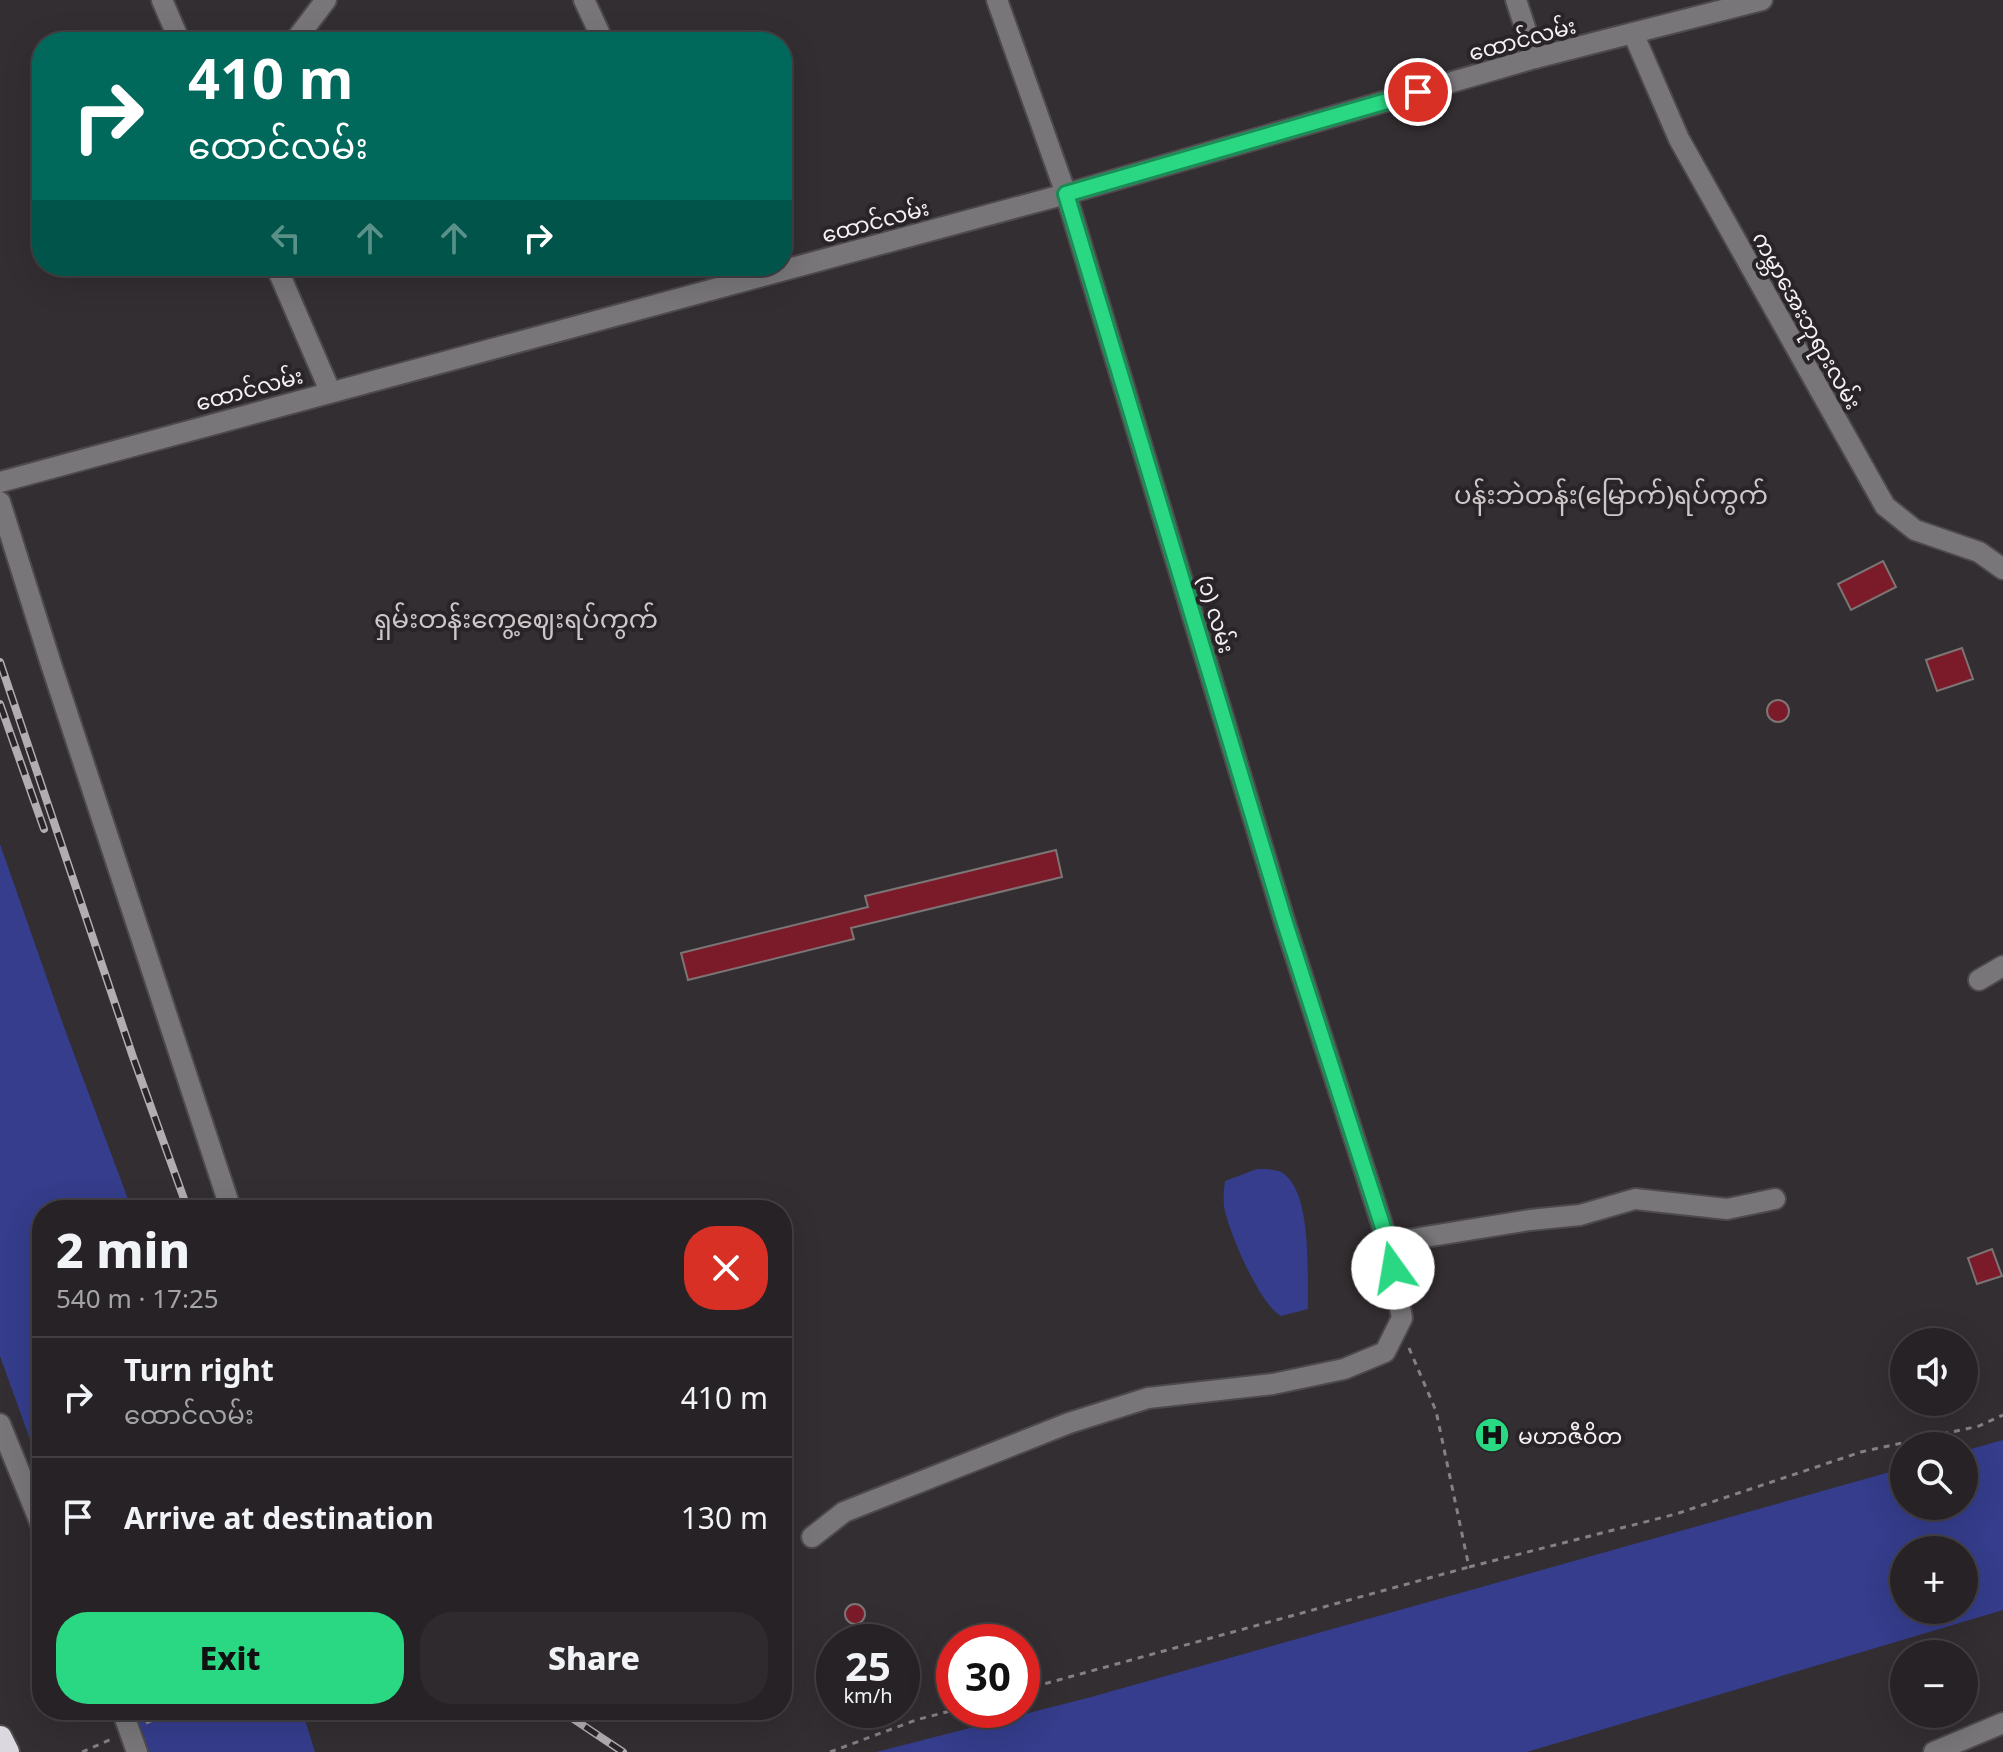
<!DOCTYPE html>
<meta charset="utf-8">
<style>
:root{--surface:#262225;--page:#2e2a2d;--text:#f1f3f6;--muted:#a4a4a7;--line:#423f42;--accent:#2ad884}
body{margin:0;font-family:"Noto Sans","Noto Sans Myanmar",sans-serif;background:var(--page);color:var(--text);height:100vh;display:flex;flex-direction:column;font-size:30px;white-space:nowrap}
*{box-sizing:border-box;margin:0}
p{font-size:26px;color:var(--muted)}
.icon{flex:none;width:44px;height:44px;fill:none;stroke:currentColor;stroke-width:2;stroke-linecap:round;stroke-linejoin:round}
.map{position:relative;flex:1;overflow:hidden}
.details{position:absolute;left:32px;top:1200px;width:760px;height:520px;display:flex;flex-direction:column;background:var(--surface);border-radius:32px;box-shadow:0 8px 32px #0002,0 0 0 2px var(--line)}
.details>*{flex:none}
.hud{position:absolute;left:32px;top:32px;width:760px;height:244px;border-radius:32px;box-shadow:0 8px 32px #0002,0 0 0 2px var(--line);background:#00695c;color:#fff;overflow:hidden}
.controls{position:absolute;left:1890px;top:1328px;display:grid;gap:16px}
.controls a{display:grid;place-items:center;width:88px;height:88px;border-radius:50%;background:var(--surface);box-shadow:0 8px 32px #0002,0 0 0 2px var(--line);font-size:40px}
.speed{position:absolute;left:816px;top:1624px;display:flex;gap:16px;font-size:40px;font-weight:700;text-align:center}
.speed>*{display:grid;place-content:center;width:104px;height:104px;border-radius:50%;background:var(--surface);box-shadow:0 8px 32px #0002,0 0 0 2px var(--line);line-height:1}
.speed small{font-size:20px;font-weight:400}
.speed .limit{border:12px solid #d22;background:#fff;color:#111}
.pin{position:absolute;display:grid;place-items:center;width:68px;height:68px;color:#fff;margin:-34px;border:4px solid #fff;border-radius:50%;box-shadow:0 2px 8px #0007}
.me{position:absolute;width:88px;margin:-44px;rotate:347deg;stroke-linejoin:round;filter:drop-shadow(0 0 6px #0008)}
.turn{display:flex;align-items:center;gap:28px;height:168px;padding:0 24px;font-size:36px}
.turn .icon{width:104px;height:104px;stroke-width:2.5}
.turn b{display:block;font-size:56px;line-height:68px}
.lanes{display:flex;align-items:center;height:76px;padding:0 24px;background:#0003;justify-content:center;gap:40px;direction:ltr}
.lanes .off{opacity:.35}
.round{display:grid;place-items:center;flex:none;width:84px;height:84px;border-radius:32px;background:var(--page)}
.headline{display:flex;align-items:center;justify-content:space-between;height:136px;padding:0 24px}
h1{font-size:48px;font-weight:800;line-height:60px}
.button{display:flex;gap:16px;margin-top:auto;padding:16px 24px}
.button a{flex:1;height:92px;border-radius:32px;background:var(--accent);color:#111;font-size:32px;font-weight:800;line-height:92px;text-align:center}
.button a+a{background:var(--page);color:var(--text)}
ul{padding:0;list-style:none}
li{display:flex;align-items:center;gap:24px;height:120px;padding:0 24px;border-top:2px solid var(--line)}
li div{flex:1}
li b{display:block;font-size:30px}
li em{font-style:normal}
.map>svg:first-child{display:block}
</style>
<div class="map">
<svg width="2003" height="1752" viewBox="0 0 2003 1752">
<rect width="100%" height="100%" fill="#332e31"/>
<!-- water -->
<g fill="#353d8c" fill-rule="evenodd">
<polygon points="0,844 64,1027 132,1210 42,1210 42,1473 0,1356"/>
<path d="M1257 1169C1264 1169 1275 1169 1281 1172 1313 1189 1307 1277 1308 1309L1281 1316C1260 1305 1228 1231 1224 1206 1223 1198 1224 1189 1225 1181Z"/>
<path d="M2003 1440V1610L1527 1752H876L1091 1697 1904 1468V1506H1964V1451ZM1904 1550H1964V1610H1904Z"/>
<polygon points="130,1710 302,1710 315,1752 146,1752"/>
</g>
<!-- building -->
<g fill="#7b1b29" stroke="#7c7575" stroke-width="2">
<polygon points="1883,561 1896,587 1851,610 1838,584"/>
<polygon points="1962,648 1973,679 1937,691 1926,660"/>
<circle cx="1778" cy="711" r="11"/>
<polygon points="1056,850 1062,877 851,928 854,939 688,980 681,953 868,907 865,896"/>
<polygon points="1992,1249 2002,1276 1977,1284 1968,1258"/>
<circle cx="855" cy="1614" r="10"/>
</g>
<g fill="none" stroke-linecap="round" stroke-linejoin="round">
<!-- minor casing -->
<g stroke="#4e494c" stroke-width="24">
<g id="minor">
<polyline points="162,0 180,42"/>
<polyline points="584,0 599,32"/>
<polyline points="1516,0 1535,58"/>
<polyline points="1633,33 1679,139 1885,506 1915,530 1979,552 2003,569"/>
<polyline points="294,42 326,0"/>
<polyline points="276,266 330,391"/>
<polyline points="0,482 1066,194 1535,58 1762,0"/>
<polyline points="0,502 51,664 231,1210"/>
<polyline points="1979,980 2003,966"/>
<polyline points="1388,1243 1530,1220 1580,1215 1635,1199 1727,1209 1775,1199"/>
<polyline points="0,1424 42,1527"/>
<polyline points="812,1537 844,1512 1069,1423 1148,1398 1273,1384 1344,1369 1385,1352 1402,1318 1388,1243 1285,923 1066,194 997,0"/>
<polyline points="122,1710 137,1752"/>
<polyline points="1934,1752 2003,1723"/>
</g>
</g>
<!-- highway casing -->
<g stroke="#4e494c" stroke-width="28">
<polyline id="highway" points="0,1738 7,1752"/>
</g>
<!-- path -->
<g stroke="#858183" stroke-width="3" stroke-dasharray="6 6" stroke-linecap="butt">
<polyline points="1409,1348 1436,1411 1469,1567 1676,1514 1861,1452 1979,1426 2003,1415"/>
<polyline points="1022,1690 1469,1567"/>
<polyline points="146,1723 176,1710"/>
<polyline points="82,1752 114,1738"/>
<polyline points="830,1752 916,1720 954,1710"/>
</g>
<!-- minor -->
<use href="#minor" stroke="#787679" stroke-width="20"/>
<!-- highway -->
<use href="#highway" stroke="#dcd8df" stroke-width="24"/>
<!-- rail casing -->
<g stroke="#b2adb0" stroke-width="8">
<g id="rail">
<polyline points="0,662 133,1057 188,1210"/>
<polyline points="0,704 44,829"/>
<polyline points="560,1710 623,1752"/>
</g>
</g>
<!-- rail -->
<use href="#rail" stroke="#292427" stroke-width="5" stroke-dasharray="15" stroke-linecap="butt"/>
</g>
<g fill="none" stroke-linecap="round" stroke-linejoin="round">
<!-- route casing -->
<g stroke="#1b8c56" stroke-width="20">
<polyline id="route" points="1393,1268 1388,1243 1285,923 1066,194 1418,92"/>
</g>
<!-- route -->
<use href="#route" stroke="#2ad884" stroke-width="14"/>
</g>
<!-- icons -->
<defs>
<g id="hospital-disc" transform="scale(1.8)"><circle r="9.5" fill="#2ad884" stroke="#292427"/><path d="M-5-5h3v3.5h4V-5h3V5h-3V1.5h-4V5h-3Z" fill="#111"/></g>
</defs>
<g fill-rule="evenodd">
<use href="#hospital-disc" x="1492" y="1435"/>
</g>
<g text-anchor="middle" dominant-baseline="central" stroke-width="8" stroke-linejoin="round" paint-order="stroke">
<!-- street labels -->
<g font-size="22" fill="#f6f2f4" stroke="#292427">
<text transform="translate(1522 38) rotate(-15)">ထောင်လမ်း</text>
<text transform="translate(875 220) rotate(-15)">ထောင်လမ်း</text>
<text transform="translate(1808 320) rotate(61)">ကမ္ဘာအေးဘုရားလမ်း</text>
<text transform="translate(249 388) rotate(-15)">ထောင်လမ်း</text>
<text transform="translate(1217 614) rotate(73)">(၁) လမ်း</text>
</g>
<!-- poi labels -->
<g font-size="22" fill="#f6f2f4" stroke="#292427" text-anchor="start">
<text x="1518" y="1435">မဟာဇီဝိတ</text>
</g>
<!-- quarter labels -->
<g font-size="26" fill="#cec7ca" stroke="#292427">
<text x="1611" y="494">ပန်းဘဲတန်း(မြောက်)ရပ်ကွက်</text>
<text x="516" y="618">ရှမ်းတန်းကွေ့ဈေးရပ်ကွက်</text>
</g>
</g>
</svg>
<div class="controls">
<a><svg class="icon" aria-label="sound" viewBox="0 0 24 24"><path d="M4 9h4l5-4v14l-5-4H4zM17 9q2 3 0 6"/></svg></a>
<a><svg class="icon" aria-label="search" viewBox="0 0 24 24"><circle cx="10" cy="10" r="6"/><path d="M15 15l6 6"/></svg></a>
<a>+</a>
<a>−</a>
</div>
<div class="speed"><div>25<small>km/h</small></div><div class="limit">30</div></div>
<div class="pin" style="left:1418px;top:92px;background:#d93025"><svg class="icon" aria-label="arrive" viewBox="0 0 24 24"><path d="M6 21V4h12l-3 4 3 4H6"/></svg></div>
<svg class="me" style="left:1393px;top:1268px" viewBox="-20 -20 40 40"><circle r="19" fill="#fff"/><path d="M0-13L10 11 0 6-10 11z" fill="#2ad884"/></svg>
<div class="hud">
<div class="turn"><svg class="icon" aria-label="right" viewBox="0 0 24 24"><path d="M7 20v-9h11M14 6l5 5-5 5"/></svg><div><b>410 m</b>ထောင်လမ်း</div></div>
<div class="lanes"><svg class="icon off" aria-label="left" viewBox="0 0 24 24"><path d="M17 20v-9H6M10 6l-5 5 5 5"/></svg><svg class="icon off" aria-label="ahead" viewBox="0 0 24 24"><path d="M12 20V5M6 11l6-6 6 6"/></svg><svg class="icon off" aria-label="ahead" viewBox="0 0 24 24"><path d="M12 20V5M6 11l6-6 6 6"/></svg><svg class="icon" aria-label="right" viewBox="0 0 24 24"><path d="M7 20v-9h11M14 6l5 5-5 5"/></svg></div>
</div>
<section class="details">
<div class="headline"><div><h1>2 min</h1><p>540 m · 17:25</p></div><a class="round" style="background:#d93025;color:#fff"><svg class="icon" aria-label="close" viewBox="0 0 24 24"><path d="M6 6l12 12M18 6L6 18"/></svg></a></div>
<ul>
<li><svg class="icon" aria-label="right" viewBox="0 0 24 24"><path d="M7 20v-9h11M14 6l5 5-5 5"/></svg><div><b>Turn right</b><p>ထောင်လမ်း</p></div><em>410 m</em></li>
<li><svg class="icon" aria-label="arrive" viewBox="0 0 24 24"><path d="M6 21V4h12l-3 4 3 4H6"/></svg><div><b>Arrive at destination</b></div><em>130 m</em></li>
</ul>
<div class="button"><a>Exit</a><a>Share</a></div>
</section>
</div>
